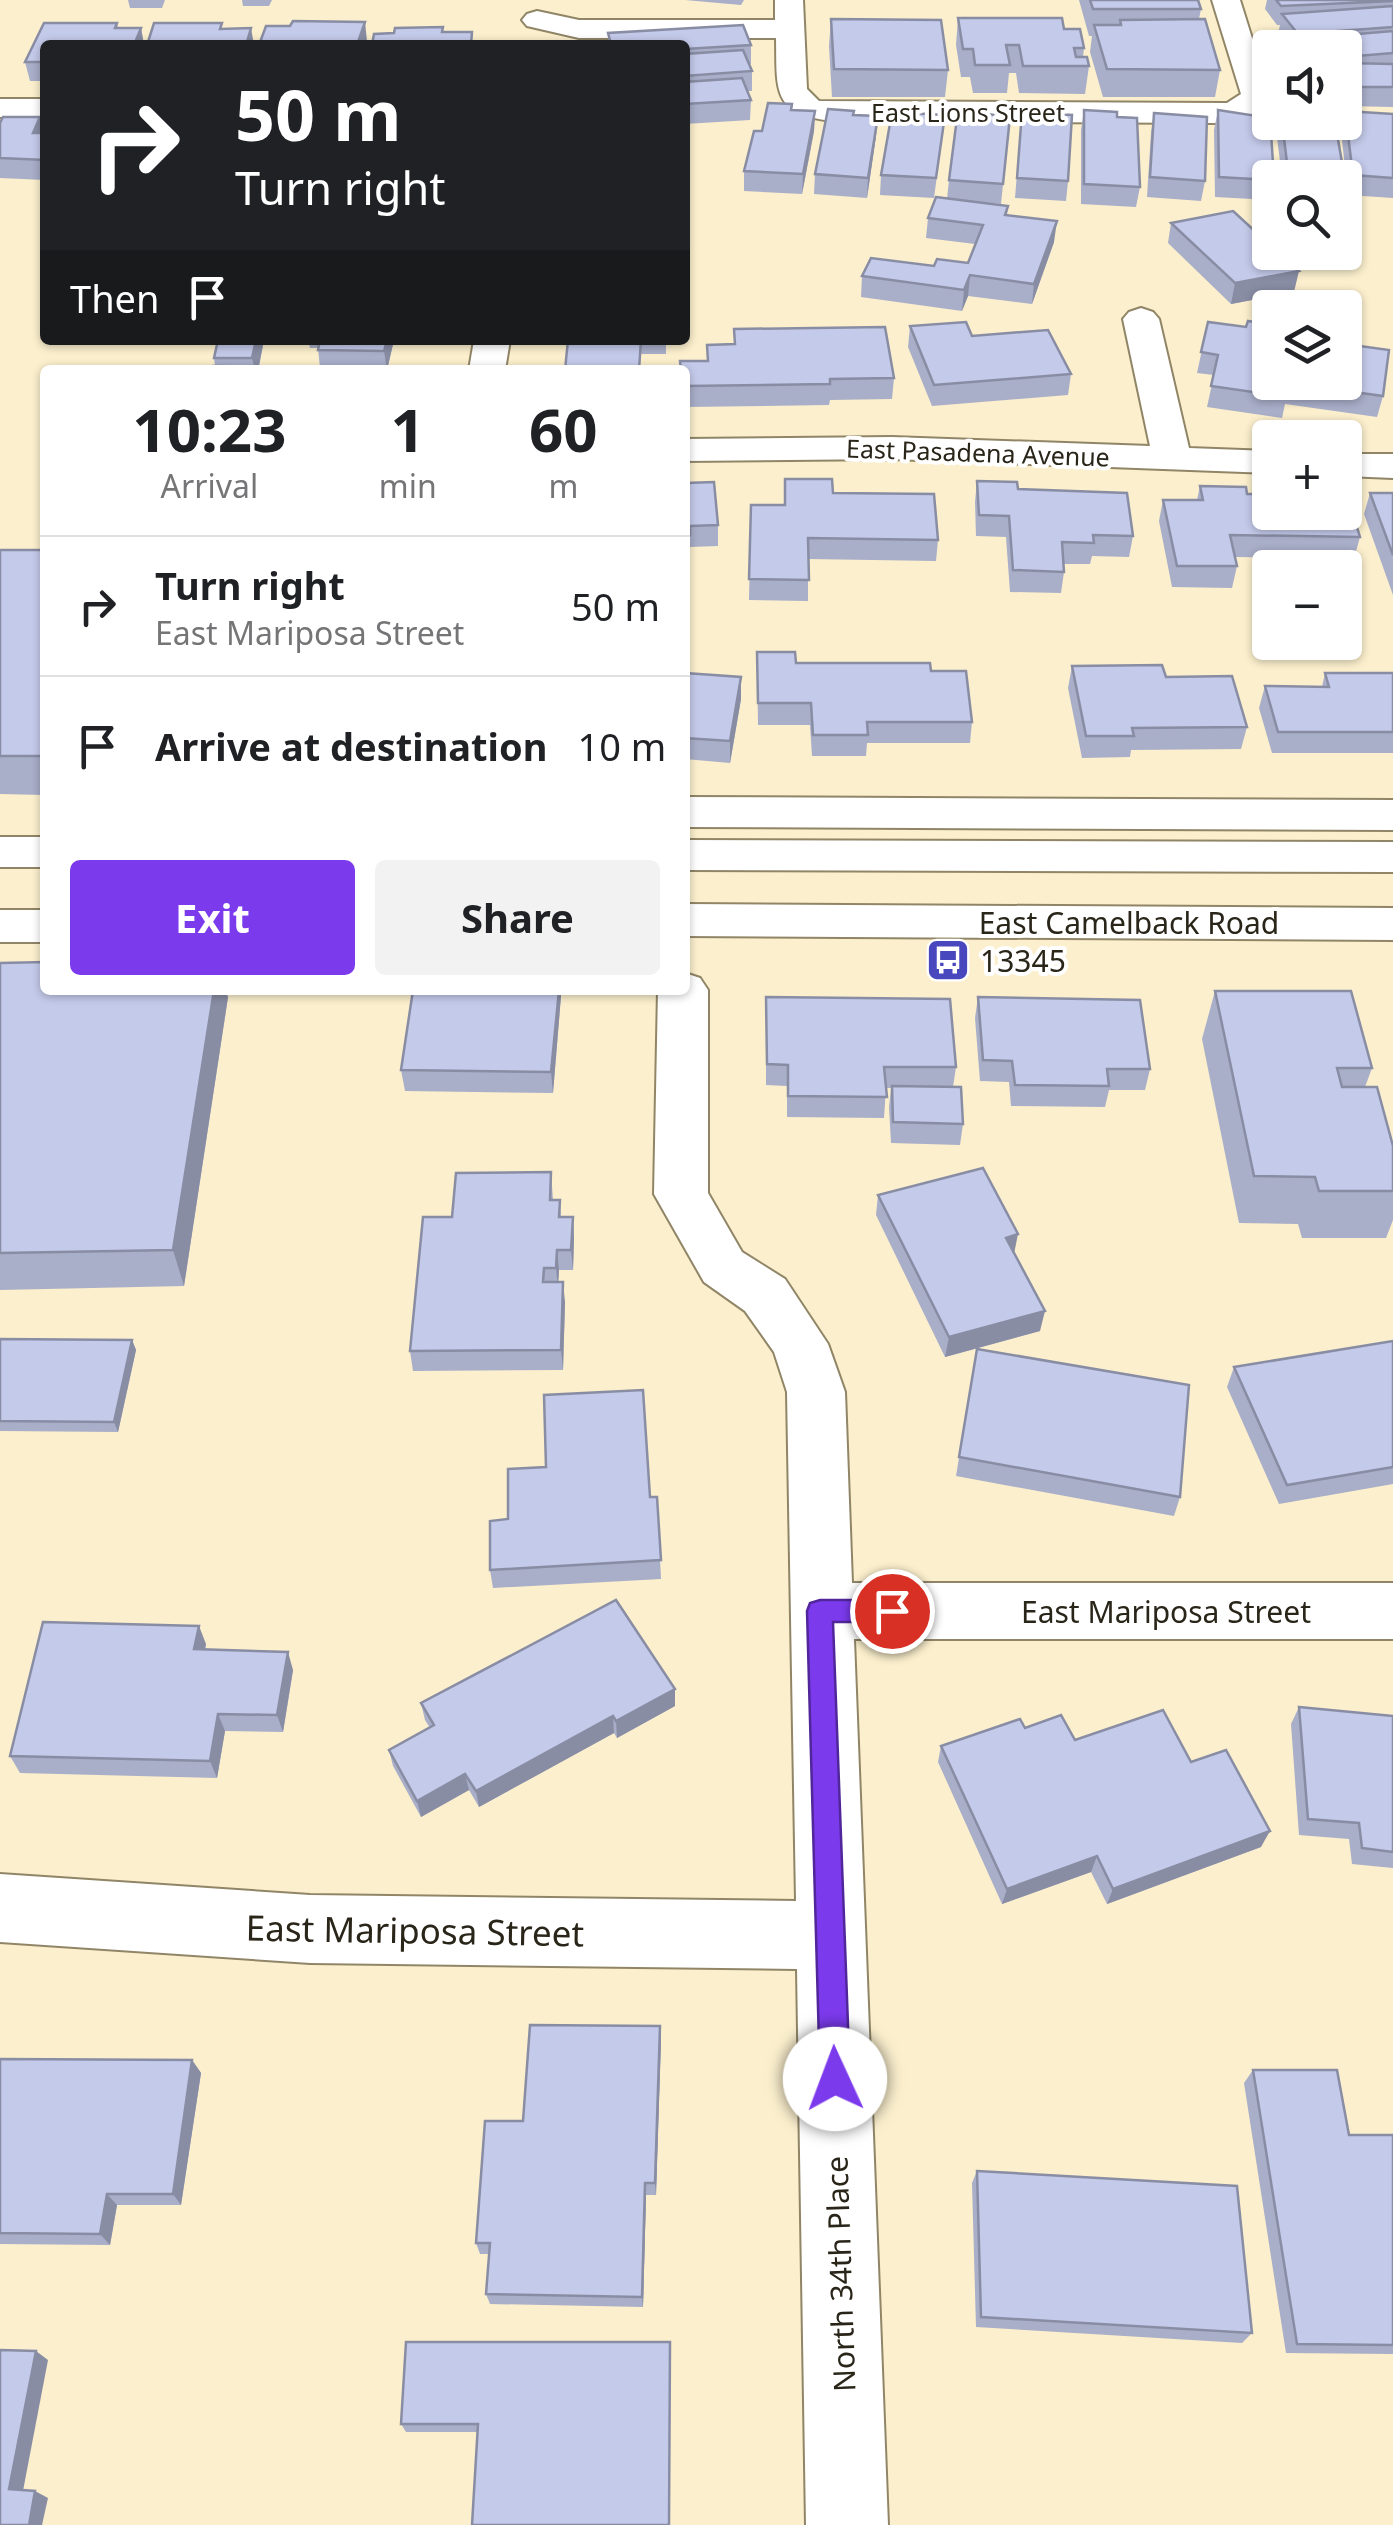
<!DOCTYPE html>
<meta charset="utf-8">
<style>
:root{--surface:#fff;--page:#f2f2f2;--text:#202124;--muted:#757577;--line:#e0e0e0;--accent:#7c3aed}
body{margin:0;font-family:"Noto Sans",sans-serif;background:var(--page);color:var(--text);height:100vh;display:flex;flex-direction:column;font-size:38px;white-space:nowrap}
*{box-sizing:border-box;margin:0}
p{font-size:32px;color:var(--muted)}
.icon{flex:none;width:55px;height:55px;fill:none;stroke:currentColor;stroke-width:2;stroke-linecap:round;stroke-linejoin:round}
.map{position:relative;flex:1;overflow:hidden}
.panel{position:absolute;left:40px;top:365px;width:650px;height:630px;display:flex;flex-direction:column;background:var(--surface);border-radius:10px;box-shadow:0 2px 8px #0004}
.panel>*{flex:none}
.hud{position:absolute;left:40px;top:40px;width:650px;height:305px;border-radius:10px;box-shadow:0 2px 8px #0004;background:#202124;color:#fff;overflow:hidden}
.controls{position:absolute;left:1252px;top:30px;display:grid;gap:20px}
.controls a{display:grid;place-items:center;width:110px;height:110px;border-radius:10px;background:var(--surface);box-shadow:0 2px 8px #0004;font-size:50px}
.pin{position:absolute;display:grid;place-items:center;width:85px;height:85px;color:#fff;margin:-42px;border:5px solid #fff;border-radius:50%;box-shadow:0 2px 10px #0007}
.me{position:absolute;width:110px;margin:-55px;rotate:358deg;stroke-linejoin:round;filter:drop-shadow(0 0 8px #0008)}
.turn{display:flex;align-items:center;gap:35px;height:210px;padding:0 30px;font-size:45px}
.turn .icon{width:130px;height:130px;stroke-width:2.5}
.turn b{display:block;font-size:70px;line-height:85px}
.then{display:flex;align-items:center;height:95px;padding:0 30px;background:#0003;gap:20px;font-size:38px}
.eta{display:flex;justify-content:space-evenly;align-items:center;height:170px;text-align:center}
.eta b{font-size:60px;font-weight:700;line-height:70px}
.button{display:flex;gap:20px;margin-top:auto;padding:20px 30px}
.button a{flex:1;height:115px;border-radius:10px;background:var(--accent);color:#fff;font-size:40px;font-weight:700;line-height:115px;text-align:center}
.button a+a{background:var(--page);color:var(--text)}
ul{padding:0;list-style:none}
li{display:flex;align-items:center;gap:30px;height:140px;padding:0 30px;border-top:2px solid var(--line)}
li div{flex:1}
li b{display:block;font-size:38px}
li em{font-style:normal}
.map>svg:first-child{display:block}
</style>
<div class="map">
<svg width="1393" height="2525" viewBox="0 0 1393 2525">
<rect width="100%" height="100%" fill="#fbefcd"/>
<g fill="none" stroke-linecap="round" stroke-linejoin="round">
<!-- street casing -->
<g stroke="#908566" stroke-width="4">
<g id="street">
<path d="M775 0H803L807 89 819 101 1227 103 1241 94 1212 0H1240L1270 96 1254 114 1215 123 832 121C771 114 777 90 776 38H579L527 26 522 20 527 14 537 11 579 20H775Z"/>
<rect x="0" y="99" width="45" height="18"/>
<polygon points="1141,308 1153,312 1159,319 1189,448 1270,451 1270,473 892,459 685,461 685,439 892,437 1150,446 1123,319 1129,312"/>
<polygon points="474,340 510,340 505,370 469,370"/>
<polygon points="1345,454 1393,454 1393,478 1345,476"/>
<polygon points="685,797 1393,800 1393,830 685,827"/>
<polygon points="685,973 700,978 708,990 708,1193 742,1252 785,1279 828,1344 845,1392 852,1583 1393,1583 1393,1639 854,1639 888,2525 806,2525 797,1969 310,1963 0,1942 0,1874 310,1895 796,1901 787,1392 774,1352 745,1311 704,1282 654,1194 658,990 685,990"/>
</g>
</g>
<!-- primary casing -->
<g stroke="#908566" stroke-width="4">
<g id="primary">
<rect x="0" y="837" width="45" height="30"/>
<polygon points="685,840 1393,842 1393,872 685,870"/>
<polygon points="685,904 1393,908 1393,940 685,936"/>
<rect x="0" y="910" width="45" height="32"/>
</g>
</g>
<!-- street -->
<use href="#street" fill="#fff" fill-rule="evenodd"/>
<!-- primary -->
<use href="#primary" fill="#fff" fill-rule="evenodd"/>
</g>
<!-- wall -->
<g fill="#a9aec9">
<polygon points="128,0 165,0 162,8 130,8"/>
<polygon points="242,0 272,0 269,6 243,6"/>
<polygon points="685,0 744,0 741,5"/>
<polygon points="1079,0 1198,0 1201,9 1199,19 1220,70 1215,97 1103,97 1090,52 1092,36 1089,36"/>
<polygon points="1267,0 1393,0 1393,107 1345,106 1345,48 1285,48 1286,43 1278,33 1280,25 1277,25 1265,9"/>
<polygon points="958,18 1064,29 1084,48 1083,57 1089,66 1085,94 1019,93 1016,73 1009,73 1007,93 973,93 970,77 961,77 956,45"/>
<polygon points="831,19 948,70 945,97 832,97 829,46"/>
<polygon points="44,23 117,23 118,28 141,28 144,45 45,45 45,81 30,81 25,62"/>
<polygon points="608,33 751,45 751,64 749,64 752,71 752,91 747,91 751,100 750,120 685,124 685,45 609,45"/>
<polygon points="792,104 792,110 815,111 814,131 802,194 744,191 744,171 762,131"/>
<polygon points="1084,110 1117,117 1140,187 1136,207 1081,204 1081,130"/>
<polygon points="1218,110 1270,178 1270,200 1215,197 1214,130"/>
<polygon points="1345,111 1393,114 1393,198 1348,195 1341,131 1343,122 1345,122"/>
<polygon points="1022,112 1068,181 1066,201 1015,198"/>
<polygon points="1154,113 1205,181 1201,201 1147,197 1151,133"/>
<polygon points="854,115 876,136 867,198 814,194 815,174"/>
<polygon points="945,115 934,198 880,195 881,175"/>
<polygon points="40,117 44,133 45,133 45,180 0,178 0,123"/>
<polygon points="1010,117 1001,204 973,202 1008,206 1007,215 1054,242 1032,304 968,296 962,311 861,297 862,276 968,263 975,244 926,238 928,218 947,199 949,180"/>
<polygon points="1278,122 1335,122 1344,174 1343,178 1282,178 1276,129"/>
<polygon points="1171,223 1294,292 1231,304 1168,243"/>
<polygon points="1208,322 1345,382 1383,396 1377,417 1285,404 1282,418 1207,407 1214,375 1197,373"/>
<polygon points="910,326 1071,374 1068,395 932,406 908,347"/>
<polygon points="734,329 894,378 892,399 830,400 829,405 685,407 685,370 707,361 707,345 734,344"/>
<polygon points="218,340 264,340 259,367 320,368 318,348 310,348 308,340 394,340 387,370 212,370 215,366 214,358"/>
<polygon points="568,340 666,340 666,354 642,354"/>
<polygon points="785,479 833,493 938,540 936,561 808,559 808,601 749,600 751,505 784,505"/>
<polygon points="977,481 1018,489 1133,536 1129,557 1092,556 1090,564 1064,564 1064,572 1061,593 1010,592 1006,537 976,536 975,502"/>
<polygon points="685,483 718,525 718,546 690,547 690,556 685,556"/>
<polygon points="1200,486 1247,494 1360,537 1354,559 1235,557 1237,566 1232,588 1172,587 1159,521 1163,500 1197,500"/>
<polygon points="1370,493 1393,493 1393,595 1364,514"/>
<polygon points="0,550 45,550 45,795 0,794"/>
<polygon points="757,652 796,663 931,671 972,722 970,743 867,743 866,756 812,756 810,725 758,725"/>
<polygon points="1072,666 1247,727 1241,749 1131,750 1130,757 1082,758 1068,688"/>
<polygon points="685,673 741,677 741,699 730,763 685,759"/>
<polygon points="1325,673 1393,673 1393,753 1272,753 1259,708 1265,686 1322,687"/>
<polygon points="0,963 228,997 184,1286 0,1290"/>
<polygon points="1215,991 1372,1068 1365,1087 1393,1146 1393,1220 1386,1238 1302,1238 1298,1224 1239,1223 1202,1039"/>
<polygon points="561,996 553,1093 405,1091 401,1070"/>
<polygon points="766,997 956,1067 953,1087 963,1124 960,1145 891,1143 889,1107 891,1088 886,1088 884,1118 787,1117 787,1086 766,1085"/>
<polygon points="978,997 1150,1069 1145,1090 1109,1090 1105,1107 1011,1106 1009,1082 980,1081 975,1018"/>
<polygon points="551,1172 553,1200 560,1200 561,1217 573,1217 574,1238 573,1270 559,1270 558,1282 565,1302 563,1370 413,1371 410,1351 452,1217"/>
<polygon points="878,1195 1014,1254 1040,1331 945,1357 876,1215"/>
<polygon points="0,1339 132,1340 136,1350 118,1432 0,1431"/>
<polygon points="1393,1341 1393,1484 1279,1504 1227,1387 1234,1367"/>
<polygon points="977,1349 1180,1497 1174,1516 956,1476"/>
<polygon points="650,1497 657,1497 661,1579 493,1588 490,1570 508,1519"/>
<polygon points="206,1644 205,1650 293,1670 283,1732 225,1731 217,1778 20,1773 10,1756"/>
<polygon points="421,1703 675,1706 617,1738 614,1733 479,1807 469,1790 421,1817 393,1766 389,1750 430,1728 425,1720"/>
<polygon points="1299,1707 1393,1716 1393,1868 1352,1864 1349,1839 1299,1835 1291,1724"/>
<polygon points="1025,1728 1075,1740 1191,1762 1261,1847 1107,1904 1091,1872 1002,1904 938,1762 941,1746"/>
<polygon points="661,2040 656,2195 646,2195 643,2307 490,2304 486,2294 489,2254 480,2254 476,2243 523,2121"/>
<polygon points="0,2059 192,2060 201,2073 181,2205 117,2205 110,2245 0,2244"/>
<polygon points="1253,2070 1349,2135 1393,2135 1393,2354 1286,2353 1244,2083"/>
<polygon points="977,2171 1252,2333 1242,2343 976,2327 972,2183"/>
<polygon points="670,2342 477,2432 406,2432 401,2424"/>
</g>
<!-- shaded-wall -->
<g fill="#898da4">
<polygon points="365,22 367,41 366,45 357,45"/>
<polygon points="141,28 144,45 134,45"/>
<polygon points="251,28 254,45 246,45"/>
<polygon points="815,111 814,131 802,194 803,174"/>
<polygon points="878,116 876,136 867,198 868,178"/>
<polygon points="40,117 45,137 33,133"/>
<polygon points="1057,221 1054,242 1032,304 1034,284"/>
<polygon points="1299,271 1294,292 1231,304 1235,283"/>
<polygon points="970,275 968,296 962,311 964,290"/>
<polygon points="256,340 264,340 258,370 255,370 252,358"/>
<polygon points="387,340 394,340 387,370 384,351"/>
<polygon points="741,677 741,699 730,763 730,741"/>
<polygon points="214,990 226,990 228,997 184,1286 173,1250"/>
<polygon points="559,990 561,990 561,996 553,1093 551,1072"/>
<polygon points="573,1217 574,1238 573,1270 571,1250"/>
<polygon points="1018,1234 1014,1254 1006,1238"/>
<polygon points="557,1250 559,1270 558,1288 556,1268"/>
<polygon points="563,1282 565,1302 563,1370 561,1350"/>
<polygon points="1045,1311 1040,1331 945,1357 949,1337"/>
<polygon points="132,1340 136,1350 118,1432 114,1422"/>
<polygon points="199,1626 206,1644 201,1667 194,1649"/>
<polygon points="288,1652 293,1670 283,1732 277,1715"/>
<polygon points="675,1689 675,1706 617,1738 616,1721"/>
<polygon points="218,1714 225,1731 217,1778 210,1761"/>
<polygon points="613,1716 614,1733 479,1807 476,1791"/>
<polygon points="465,1774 469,1790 421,1817 417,1801"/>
<polygon points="1270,1831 1261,1847 1107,1904 1113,1889"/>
<polygon points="1097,1856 1091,1872 1002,1904 1007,1889"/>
<polygon points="660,2026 661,2040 656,2195 655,2183"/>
<polygon points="192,2060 201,2073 181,2205 173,2194"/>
<polygon points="645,2183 646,2195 643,2307 642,2297"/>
<polygon points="107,2194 117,2205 110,2245 100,2234"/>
<polygon points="36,2351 48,2360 22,2496 9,2489"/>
<polygon points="35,2491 48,2498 42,2525 29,2525"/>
</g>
<!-- building -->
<g fill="#c4caea" stroke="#898da4" stroke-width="2.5">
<polygon points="1090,0 1198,0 1201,9 1093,9"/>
<polygon points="1276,0 1393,0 1393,1 1281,6"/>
<polygon points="1393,6 1393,27 1298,34 1282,14"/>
<polygon points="958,18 1062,18 1064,29 1080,29 1084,48 1074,48 1076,57 1087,57 1089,66 1023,66 1019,45 1006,45 1010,65 975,65 973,49 963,49"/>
<polygon points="831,19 941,20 948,70 834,69"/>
<polygon points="1205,19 1220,70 1107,69 1094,25 1121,25 1120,20"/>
<polygon points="293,21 365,22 357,45 259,45 266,26 290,26"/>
<polygon points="44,23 117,23 115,28 141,28 134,45 45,45 45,62 25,62"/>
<polygon points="154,23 222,23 220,29 251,28 246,45 147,45"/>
<polygon points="743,25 751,45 685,49 685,45 623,45 623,43 611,44 608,33"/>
<polygon points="443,27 442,32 472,32 471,45 372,45 374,34 394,33 395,28"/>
<polygon points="1393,31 1393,53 1345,57 1345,48 1293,48 1287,40"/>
<polygon points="743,50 752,71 685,76 685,54"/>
<polygon points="1345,63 1393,64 1393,87 1345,87"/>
<polygon points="742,78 751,100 685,104 685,82"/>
<polygon points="768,103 792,104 791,110 815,111 803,174 744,171 754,131 762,131"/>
<polygon points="828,109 854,111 853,115 878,116 868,178 815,174"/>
<polygon points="958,110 1010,117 1003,184 949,180"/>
<polygon points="1084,110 1117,112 1117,117 1137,118 1140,187 1084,184"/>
<polygon points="1218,110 1270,118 1274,178 1270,178 1270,180 1219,177"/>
<polygon points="1345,111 1393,114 1393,178 1353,175"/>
<polygon points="892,112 945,115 936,178 881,175"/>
<polygon points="1022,112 1072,115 1068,181 1017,178"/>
<polygon points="1154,113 1207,117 1205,181 1150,177"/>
<polygon points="3,117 40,117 33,133 45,133 45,160 0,158 0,123"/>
<polygon points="1282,122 1335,122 1344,174 1288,171"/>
<polygon points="936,197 1008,206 1005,215 1057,221 1034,284 970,275 964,290 862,276 871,258 934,266 937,259 968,263 983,225 928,218"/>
<polygon points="1233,211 1270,245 1270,252 1279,252 1299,271 1235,283 1171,223"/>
<polygon points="1248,321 1270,324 1270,382 1345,382 1345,344 1389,350 1383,396 1289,383 1287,397 1211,386 1218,355 1201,352 1208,322 1246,327"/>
<polygon points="966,322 972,336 1048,330 1071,374 934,385 910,326"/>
<polygon points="885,327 894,378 830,379 830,384 685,386 685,370 681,370 680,361 708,361 707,345 735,344 734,329"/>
<polygon points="218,340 256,340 252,358 214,358"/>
<polygon points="320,340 387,340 384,351 318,350"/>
<polygon points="568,340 641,340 639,370 565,370"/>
<polygon points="213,366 350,368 350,370 212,370"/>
<polygon points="785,479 832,479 833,493 934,494 938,540 808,538 809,580 749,579 751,505 785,505"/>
<polygon points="977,481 1017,482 1018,489 1127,493 1133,536 1093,535 1094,543 1062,542 1064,572 1013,570 1009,516 979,515"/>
<polygon points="714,482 718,525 690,526 690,535 685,535 685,483"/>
<polygon points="1200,486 1246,487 1247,494 1270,494 1270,512 1345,512 1345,495 1347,495 1360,537 1230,535 1237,566 1177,566 1163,500 1203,500"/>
<polygon points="1370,493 1393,493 1393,555"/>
<rect x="0" y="550" width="45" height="206"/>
<polygon points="757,652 795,652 796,663 930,663 931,671 966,671 972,722 867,722 868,735 813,735 811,703 758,703"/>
<polygon points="1162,665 1166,677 1232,676 1247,727 1132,728 1134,736 1086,736 1072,666"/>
<polygon points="685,673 741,677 730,741 685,738"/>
<polygon points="1325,673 1393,673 1393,732 1278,732 1265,686 1329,687"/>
<polygon points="45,962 45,990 214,990 173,1250 0,1253 0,963"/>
<polygon points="413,990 559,990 551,1072 401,1070"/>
<polygon points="1215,991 1351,991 1372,1068 1337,1068 1342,1087 1377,1087 1393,1146 1393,1191 1319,1191 1315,1177 1254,1176"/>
<polygon points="766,997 950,999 956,1067 884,1067 887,1097 788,1096 788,1065 767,1064"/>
<polygon points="978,997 1140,1000 1150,1069 1107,1069 1109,1086 1015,1085 1012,1061 983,1060"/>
<polygon points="892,1086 961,1087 963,1124 893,1122"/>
<polygon points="983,1168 1018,1234 1006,1238 1045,1311 949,1337 878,1195"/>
<polygon points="551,1172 550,1200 560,1200 559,1217 573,1217 571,1250 557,1250 556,1268 544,1268 543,1282 563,1282 561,1350 410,1351 423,1217 452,1217 456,1173"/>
<polygon points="0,1339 132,1340 114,1422 0,1421"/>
<polygon points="1393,1341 1393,1467 1287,1485 1234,1367"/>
<polygon points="977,1349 1189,1385 1180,1497 959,1457"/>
<polygon points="643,1390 650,1497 657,1497 661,1560 490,1570 490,1521 508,1519 508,1469 546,1467 544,1395"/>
<polygon points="616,1600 675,1689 616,1721 613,1716 476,1791 465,1774 417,1801 389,1750 434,1725 421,1703"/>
<polygon points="43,1622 199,1626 194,1649 288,1652 277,1715 218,1714 210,1761 10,1756"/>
<polygon points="1299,1707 1393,1716 1393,1852 1362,1848 1359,1823 1308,1819"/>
<polygon points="1163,1710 1191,1762 1226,1750 1270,1831 1113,1889 1097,1856 1007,1889 941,1746 1020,1719 1025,1728 1061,1715 1075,1740"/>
<polygon points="530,2025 660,2026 655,2183 645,2183 642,2297 486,2294 490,2243 476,2243 485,2121 523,2121"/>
<polygon points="0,2059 192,2060 173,2194 107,2194 100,2234 0,2233"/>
<polygon points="1253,2070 1337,2070 1349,2135 1393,2135 1393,2345 1297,2344"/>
<polygon points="977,2171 1237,2186 1252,2333 981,2317"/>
<polygon points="406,2342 670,2342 669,2525 472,2525 478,2424 401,2424"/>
<polygon points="0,2350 36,2351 9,2489 35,2491 29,2525 0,2525"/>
</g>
<!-- route -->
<polygon fill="#7c3aed" stroke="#51269a" stroke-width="2.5" points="820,1600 892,1600 901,1603 905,1611 901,1619 892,1622 833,1622 850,2079 845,2090 835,2094 824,2090 820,2079 807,1611 810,1603"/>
<!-- icons -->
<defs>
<g id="bus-square" transform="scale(2.25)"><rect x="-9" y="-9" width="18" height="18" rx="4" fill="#4847bd" stroke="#fff"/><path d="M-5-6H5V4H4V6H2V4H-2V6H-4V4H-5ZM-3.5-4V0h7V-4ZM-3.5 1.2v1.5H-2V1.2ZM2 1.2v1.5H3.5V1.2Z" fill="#fff"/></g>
</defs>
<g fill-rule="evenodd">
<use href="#bus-square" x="948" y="960"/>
</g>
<g text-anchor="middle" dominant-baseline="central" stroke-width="8" stroke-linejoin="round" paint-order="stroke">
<!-- far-street labels -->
<g font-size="25" fill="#2a2519" stroke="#fff">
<text x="968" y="112">East Lions Street</text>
<text transform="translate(978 452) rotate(2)">East Pasadena Avenue</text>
</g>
<!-- street labels -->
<g font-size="30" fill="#2a2519" stroke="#fff">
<text x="1129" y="922">East Camelback Road</text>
<text x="1166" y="1611">East Mariposa Street</text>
<text transform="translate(840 2274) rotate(-92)">North 34th Place</text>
</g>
<!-- poi labels -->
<g font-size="30" fill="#2a2519" stroke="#fff" text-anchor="start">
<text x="980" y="960">13345</text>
</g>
<!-- near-street labels -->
<g font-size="35" fill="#2a2519" stroke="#fff">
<text transform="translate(415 1930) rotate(1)">East Mariposa Street</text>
</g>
</g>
</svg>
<div class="controls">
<a><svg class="icon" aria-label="sound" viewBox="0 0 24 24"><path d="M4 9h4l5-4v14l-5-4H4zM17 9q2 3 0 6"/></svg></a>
<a><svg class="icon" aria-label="search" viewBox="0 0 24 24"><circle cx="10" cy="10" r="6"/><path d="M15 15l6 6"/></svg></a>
<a><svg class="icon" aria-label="layers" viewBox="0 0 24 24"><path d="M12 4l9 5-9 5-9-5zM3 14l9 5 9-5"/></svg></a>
<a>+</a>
<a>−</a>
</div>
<div class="pin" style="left:892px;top:1611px;background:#d93025"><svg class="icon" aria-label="arrive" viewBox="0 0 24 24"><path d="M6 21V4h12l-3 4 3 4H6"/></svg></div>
<svg class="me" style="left:835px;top:2079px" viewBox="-20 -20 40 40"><circle r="19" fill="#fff"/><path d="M0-13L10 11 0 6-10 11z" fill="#7c3aed"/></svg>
<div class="hud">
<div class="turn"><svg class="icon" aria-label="right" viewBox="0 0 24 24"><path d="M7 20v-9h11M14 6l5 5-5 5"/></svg><div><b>50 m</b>Turn right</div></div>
<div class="then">Then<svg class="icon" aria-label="arrive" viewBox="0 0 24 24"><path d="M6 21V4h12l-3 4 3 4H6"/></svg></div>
</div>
<section class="panel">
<div class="eta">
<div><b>10:23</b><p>Arrival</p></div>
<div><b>1</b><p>min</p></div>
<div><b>60</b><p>m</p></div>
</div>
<ul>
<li><svg class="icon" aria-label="right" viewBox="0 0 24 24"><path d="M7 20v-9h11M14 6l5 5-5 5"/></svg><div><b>Turn right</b><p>East Mariposa Street</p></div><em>50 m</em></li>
<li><svg class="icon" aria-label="arrive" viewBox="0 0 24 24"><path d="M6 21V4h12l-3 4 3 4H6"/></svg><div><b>Arrive at destination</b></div><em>10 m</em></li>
</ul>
<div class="button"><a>Exit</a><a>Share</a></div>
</section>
</div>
